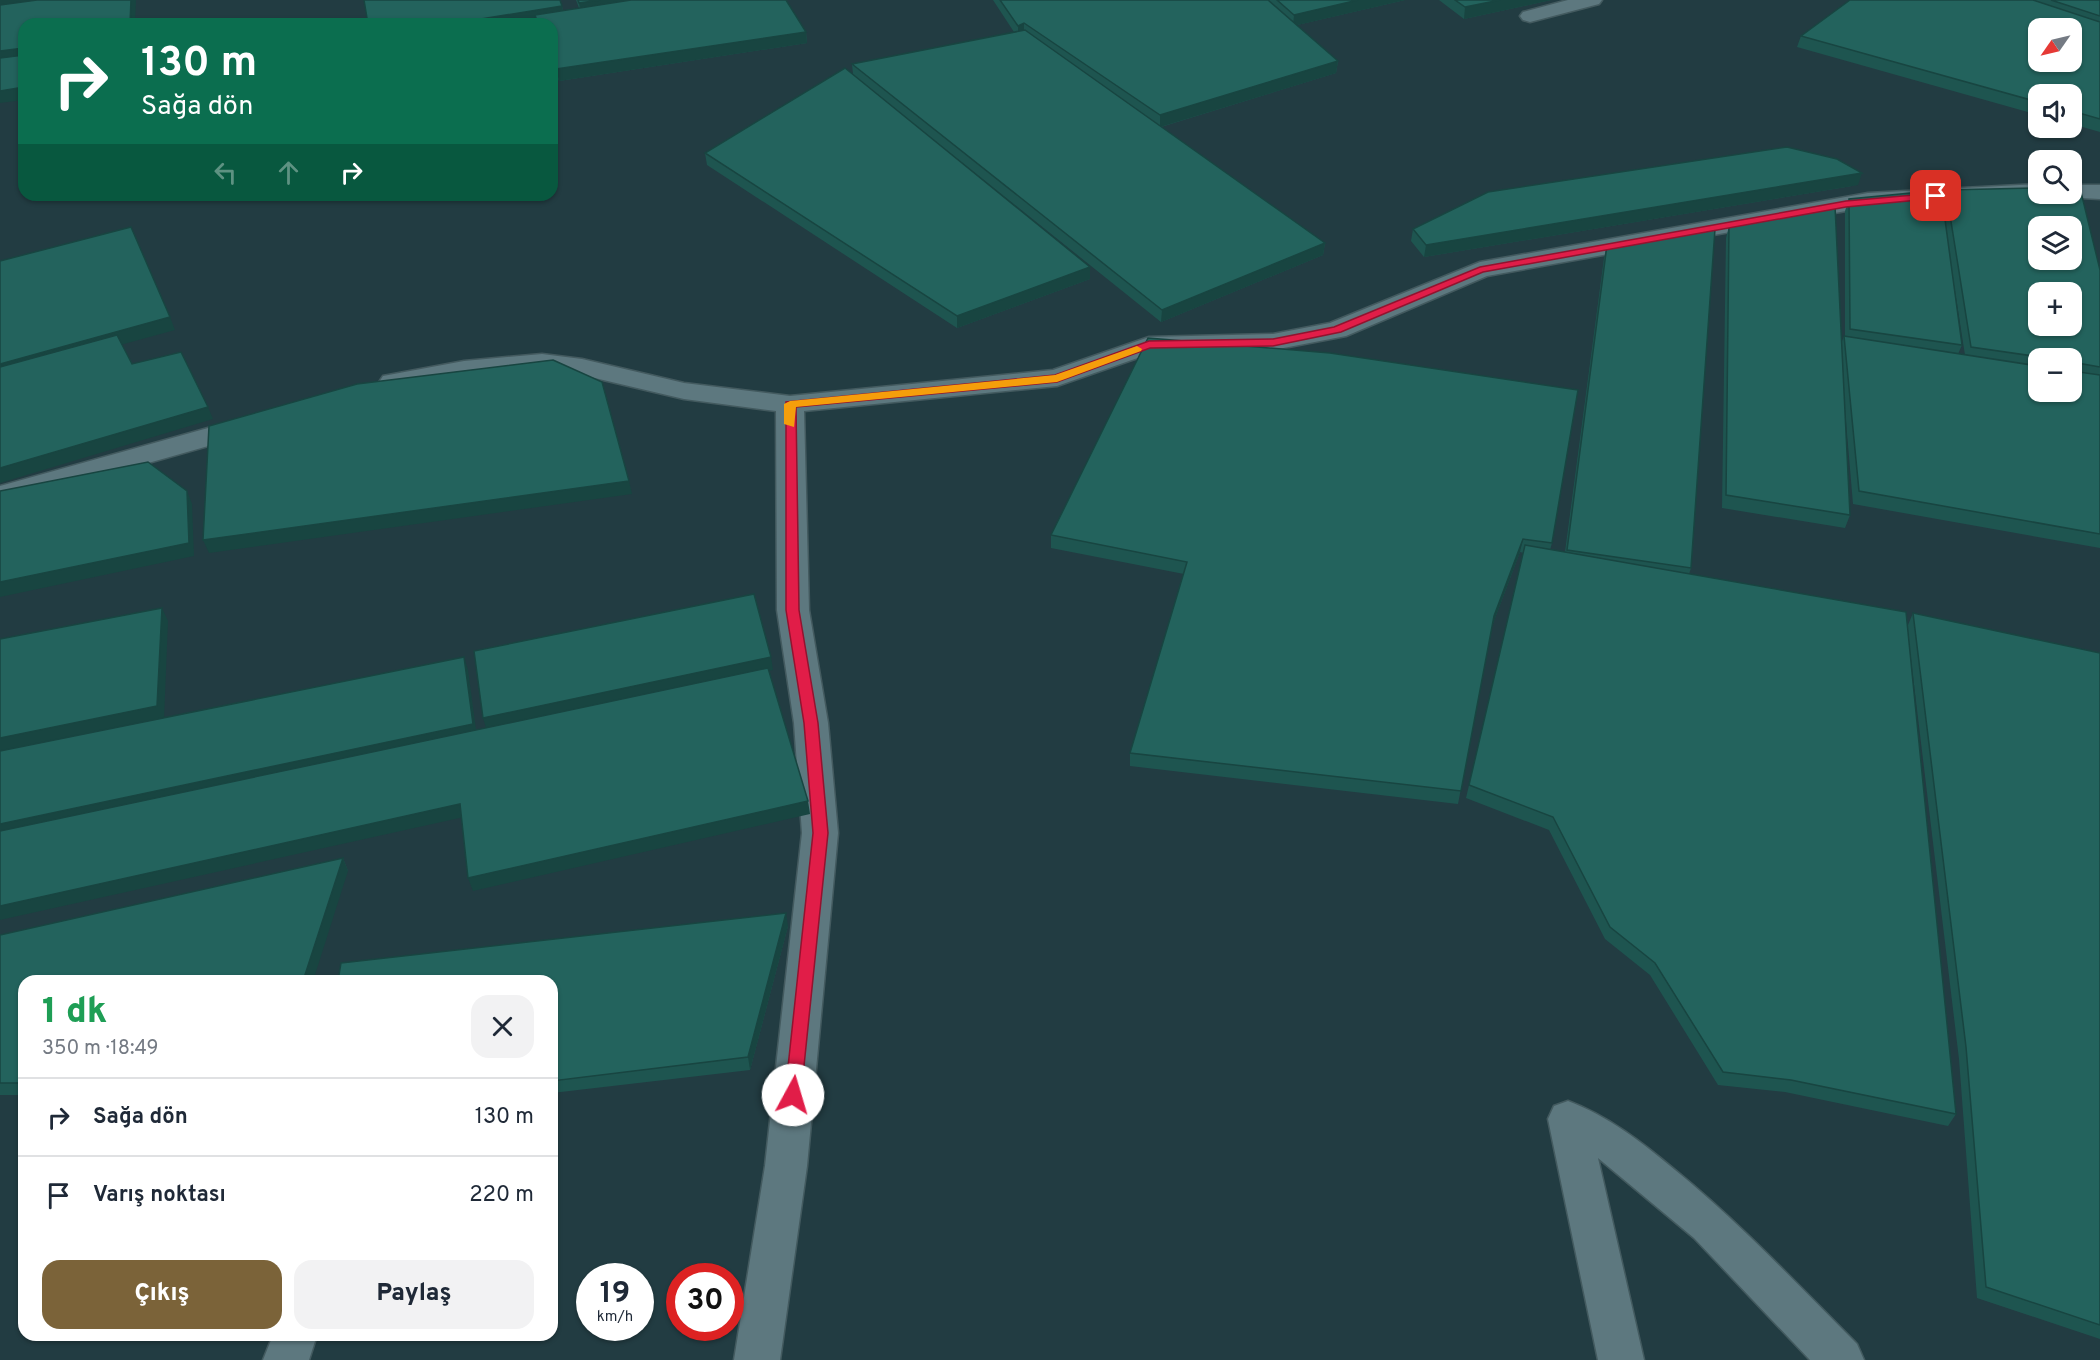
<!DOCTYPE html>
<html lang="tr">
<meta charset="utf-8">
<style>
:root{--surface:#fff;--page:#f2f2f3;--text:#1f2937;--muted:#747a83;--line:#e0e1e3;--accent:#7b6339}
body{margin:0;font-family:Overpass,sans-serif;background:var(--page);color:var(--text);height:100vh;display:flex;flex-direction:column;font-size:22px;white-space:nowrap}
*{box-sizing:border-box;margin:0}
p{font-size:20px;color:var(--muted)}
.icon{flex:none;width:33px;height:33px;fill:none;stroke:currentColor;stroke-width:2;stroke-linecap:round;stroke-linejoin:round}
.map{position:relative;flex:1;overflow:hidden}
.sheet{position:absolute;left:18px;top:975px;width:540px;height:366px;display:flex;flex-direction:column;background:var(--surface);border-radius:18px;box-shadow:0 2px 4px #0004}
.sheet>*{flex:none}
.banner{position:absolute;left:18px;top:18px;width:540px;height:183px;border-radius:18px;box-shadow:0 2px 4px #0004;background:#0b6e4f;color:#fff;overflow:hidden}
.needle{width:39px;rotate:236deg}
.controls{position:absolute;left:2028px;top:18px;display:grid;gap:12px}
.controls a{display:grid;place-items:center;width:54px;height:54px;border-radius:12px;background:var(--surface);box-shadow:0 2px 4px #0004;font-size:30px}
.speed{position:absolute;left:576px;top:1263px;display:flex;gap:12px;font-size:30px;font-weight:700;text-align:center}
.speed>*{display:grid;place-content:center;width:78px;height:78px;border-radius:50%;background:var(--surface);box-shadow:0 2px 4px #0004;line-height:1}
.speed small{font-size:15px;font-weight:400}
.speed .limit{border:9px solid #d22;background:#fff;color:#111}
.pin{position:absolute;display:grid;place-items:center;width:51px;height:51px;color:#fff;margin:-26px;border-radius:12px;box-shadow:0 3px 9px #0006}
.me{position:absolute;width:66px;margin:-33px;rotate:6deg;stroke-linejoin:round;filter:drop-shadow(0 0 4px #0008)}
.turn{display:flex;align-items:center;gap:21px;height:126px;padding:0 24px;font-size:27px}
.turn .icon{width:78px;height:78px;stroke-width:2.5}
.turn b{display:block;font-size:42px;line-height:51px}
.lanes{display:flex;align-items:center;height:57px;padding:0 24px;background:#0003;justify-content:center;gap:30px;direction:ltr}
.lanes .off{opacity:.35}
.round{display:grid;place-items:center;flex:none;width:63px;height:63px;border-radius:18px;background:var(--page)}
.headline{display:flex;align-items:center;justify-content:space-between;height:102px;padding:0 24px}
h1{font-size:36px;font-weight:800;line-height:45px;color:#1e9e55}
.cta{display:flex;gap:12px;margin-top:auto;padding:12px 24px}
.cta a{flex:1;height:69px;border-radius:18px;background:var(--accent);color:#fff;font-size:24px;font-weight:800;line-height:69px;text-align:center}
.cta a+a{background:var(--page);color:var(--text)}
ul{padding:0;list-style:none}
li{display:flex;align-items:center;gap:18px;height:78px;padding:0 24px;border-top:2px solid var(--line)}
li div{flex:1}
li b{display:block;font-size:22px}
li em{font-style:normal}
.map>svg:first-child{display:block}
</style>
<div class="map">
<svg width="2100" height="1360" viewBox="0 0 2100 1360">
<rect width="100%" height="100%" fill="#223c42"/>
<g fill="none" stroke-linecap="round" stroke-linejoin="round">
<!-- minor casing -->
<g stroke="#435a5f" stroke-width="3">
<g id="minor">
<polygon points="1568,0 1602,0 1599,4 1530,22 1523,20 1520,16 1523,12"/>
<polygon points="2038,184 2038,194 2048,194 2047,196 1868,207 1487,276 1346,336 1273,350 1152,353 1057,386 804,411 809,610 828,723 838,833 807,1166 780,1360 734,1360 765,1166 802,833 794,723 777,610 776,411 684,399 582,375 542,370 464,377 393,390 383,388 379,382 383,376 464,361 542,354 582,359 684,383 790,396 1053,370 1149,337 1273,334 1330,323 1480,262 1868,193"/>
<polygon points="2072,185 2100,185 2100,199 2063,197 2061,194 2072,194"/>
<polygon points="251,416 261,419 265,425 261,431 0,505 0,486"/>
<path d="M1568 1101C1608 1116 1643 1143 1675 1170 1740 1223 1798 1285 1857 1344L1864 1360H1810L1694 1238 1598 1158 1644 1360H1598L1548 1119 1554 1106Z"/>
<polygon points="273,1335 317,1335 309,1360 263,1360"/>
</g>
</g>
<!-- minor -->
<use href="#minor" fill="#5d787f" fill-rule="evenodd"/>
</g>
<!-- wall -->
<g fill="#1e5550" fill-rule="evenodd">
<polygon points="576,0 786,0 806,32 807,43 559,81 552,64 552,24 536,24 536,22 523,24 368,24 562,6 563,11 579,8"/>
<polygon points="993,0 1405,0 1297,25 1338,61 1336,73 1161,127 1325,243 1323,255 1161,322 945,149 1090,279 957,328 707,165 705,153 853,74 852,64 1014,32"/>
<polygon points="1439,0 1551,0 1464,19"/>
<polygon points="1850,0 2100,0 2100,132 2072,124 2072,94 2038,94 2038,115 1797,47 1801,36"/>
<polygon points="1858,185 1424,257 1411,241 1413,229"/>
<path d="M1946 190 2100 270V548L1853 504 1844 398 1850 515 1845 528 1722 508 1726 238 1729 226 1841 344 1844 336H1845V211L1849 199H1942ZM1950 259 1965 355 1958 354 1962 345ZM2038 358H2072V392H2038Z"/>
<polygon points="1607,245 1691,568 1689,574 1908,625 1913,613 2100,653 2100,1339 1977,1298 1959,1059 1910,651 1956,1114 1948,1126 1785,1092 1718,1085 1650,975 1605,939 1549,830 1466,798 1524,553 1520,552 1492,626 1458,804 1130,766 1130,753 1184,574 1051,548 1051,535 1148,338 1552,543 1550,550 1565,552 1604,258"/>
<polygon points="343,858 348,871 24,981 24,1095 0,1095 0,935"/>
<polygon points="788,926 750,1070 552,1093 552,981"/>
</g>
<!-- shaded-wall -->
<g fill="#184541">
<polygon points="0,0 89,0 0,11"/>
<polygon points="131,0 136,0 135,24 130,24"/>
<polygon points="600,0 677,0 581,14 579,3"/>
<polygon points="1358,0 1405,0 1293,26 1294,15"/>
<polygon points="1500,0 1551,0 1464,19 1465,7"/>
<polygon points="562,6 564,17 535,15 536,22 523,24 450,24"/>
<polygon points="1024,23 1024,34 1018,38 1018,26"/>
<polygon points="806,32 807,43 559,81 556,69"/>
<polygon points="24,48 24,60 0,63 0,51"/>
<polygon points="1338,61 1336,73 1160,127 1160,115"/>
<polygon points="24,87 24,100 0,103 0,91"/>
<polygon points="1862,173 1858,185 1424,257 1426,245"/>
<polygon points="1325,243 1323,255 1161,322 1162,310"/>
<polygon points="1090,267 1090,279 957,328 957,316"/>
<polygon points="170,317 175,330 0,378 0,364"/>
<polygon points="208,407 213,419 0,483 0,468"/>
<polygon points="629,481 632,494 209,553 203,540"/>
<polygon points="187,491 192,504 194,556 0,597 0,582"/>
<polygon points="1523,539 1520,552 1491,629 1494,616"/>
<polygon points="162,608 168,621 164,719 0,753 0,738"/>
<polygon points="464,657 468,670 477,737 0,839 0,824"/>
<polygon points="771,657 773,670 487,731 483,718"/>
<polygon points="808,801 810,814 473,891 468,878"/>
<polygon points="460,804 464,817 0,920 0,906"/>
<polygon points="343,858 348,871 313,981 303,981"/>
<polygon points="786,913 788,926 750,1070 748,1057"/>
</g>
<!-- building -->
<g fill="#23635d" stroke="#184541" stroke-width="1.5" fill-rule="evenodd">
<polygon points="37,0 131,0 130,24 24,24 24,48 0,51 0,5"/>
<polygon points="364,0 560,0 562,6 450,24 368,24"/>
<polygon points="578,0 600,0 579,3"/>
<polygon points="631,0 786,0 806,32 556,69 552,58 552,24 538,24 535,15"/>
<polygon points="1000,0 1268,0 1338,61 1160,115 1024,23 1018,26"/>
<polygon points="1277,0 1358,0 1294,15"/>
<polygon points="1455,0 1500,0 1465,7"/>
<path d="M1850 0H2033L2100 22V119L2072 111V94H2038V102L1801 36ZM2038 28H2072V62H2038Z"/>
<polygon points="2051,0 2100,0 2100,16"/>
<polygon points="514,18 516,24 476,24"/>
<polygon points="1025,30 1325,243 1162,310 852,64"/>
<polygon points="24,55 24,87 0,91 0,58"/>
<polygon points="845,68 1090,267 957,316 705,153"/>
<polygon points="1787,147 1837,159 1862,173 1426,245 1413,229 1488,192"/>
<path d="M2038 188V194H2072V188H2080L2100 270V367L2072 362V358H2047L1971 347 1946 190ZM2038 226H2072V260H2038ZM2038 292H2072V326H2038Z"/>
<polygon points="1941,190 1962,345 1850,329 1849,199"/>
<polygon points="1835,206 1850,515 1726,495 1729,226"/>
<polygon points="131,227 170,317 0,364 0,261"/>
<polygon points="1715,229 1691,568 1567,550 1607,245"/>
<polygon points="117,335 132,364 181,352 208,407 0,468 0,367"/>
<polygon points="1844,336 2038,366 2038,392 2072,392 2072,371 2100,375 2100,534 1859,491"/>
<polygon points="1148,338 1330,353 1578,390 1552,543 1523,539 1494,616 1461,791 1130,753 1187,562 1051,535"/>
<polygon points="553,360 602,382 629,481 203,540 209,426 357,384"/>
<polygon points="148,462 187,491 189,543 0,582 0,491"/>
<polygon points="1525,545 1906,612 1956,1114 1791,1080 1723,1072 1655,963 1610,927 1553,817 1469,785"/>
<polygon points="754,594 771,657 483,718 474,651"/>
<polygon points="162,608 157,706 0,738 0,639"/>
<polygon points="1913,613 2100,653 2100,1325 1986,1287 1966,1047"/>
<polygon points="464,657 473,724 0,824 0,751"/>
<polygon points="768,668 808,801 468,878 460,804 0,906 0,831"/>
<polygon points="343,858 303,981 24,981 24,1083 0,1083 0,935"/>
<polygon points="786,913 748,1057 552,1081 552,981 338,981 341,963"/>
</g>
<!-- route -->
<polygon fill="#e11d48" stroke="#92132f" stroke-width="1.5" points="1936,193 1939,194 1939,198 1846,207 1483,272 1341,332 1273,346 1150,348 1057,382 796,407 799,610 818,723 828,833 801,1095 799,1100 793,1102 787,1100 785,1095 813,833 804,723 786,610 786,402 1055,375 1149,341 1273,339 1334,327 1480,267 1846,201"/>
<!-- slow -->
<polygon fill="#f59e0b" points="1137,346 1142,349 1141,351 1057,382 796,407 794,427 784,424 784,404 790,401 1055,375"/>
</svg>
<div class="controls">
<a><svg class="needle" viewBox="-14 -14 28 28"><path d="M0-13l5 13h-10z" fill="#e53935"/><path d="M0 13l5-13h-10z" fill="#747a83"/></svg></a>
<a><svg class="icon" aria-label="sound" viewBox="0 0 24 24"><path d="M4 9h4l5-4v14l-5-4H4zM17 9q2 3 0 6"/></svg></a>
<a><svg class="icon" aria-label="search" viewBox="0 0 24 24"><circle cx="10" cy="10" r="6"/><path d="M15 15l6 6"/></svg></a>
<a><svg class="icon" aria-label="layers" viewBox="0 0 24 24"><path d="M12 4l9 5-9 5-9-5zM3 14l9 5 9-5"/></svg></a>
<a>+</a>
<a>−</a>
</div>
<div class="speed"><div>19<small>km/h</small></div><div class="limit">30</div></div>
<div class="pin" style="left:1936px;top:196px;background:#d93025"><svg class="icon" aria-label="arrive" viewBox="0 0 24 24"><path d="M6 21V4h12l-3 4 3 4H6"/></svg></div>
<svg class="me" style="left:793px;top:1095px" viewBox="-20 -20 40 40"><circle r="19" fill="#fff"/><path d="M0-13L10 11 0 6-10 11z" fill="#e11d48"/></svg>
<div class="banner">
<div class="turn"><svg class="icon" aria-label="right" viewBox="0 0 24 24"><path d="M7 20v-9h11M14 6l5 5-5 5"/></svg><div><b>130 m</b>Sağa dön</div></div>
<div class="lanes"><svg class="icon off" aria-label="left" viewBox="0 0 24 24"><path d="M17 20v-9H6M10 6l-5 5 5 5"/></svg><svg class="icon off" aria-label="ahead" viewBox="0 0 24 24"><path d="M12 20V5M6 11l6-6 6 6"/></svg><svg class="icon" aria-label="right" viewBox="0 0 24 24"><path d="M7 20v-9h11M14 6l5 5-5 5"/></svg></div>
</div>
<section class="sheet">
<div class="headline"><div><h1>1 dk</h1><p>350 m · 18:49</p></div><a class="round"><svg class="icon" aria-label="close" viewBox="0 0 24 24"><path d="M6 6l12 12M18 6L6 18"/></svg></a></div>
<ul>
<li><svg class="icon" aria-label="right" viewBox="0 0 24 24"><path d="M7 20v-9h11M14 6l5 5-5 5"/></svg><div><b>Sağa dön</b></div><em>130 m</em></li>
<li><svg class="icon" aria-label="arrive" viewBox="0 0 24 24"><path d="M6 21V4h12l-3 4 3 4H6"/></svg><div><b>Varış noktası</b></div><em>220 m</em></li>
</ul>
<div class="cta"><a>Çıkış</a><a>Paylaş</a></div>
</section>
</div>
